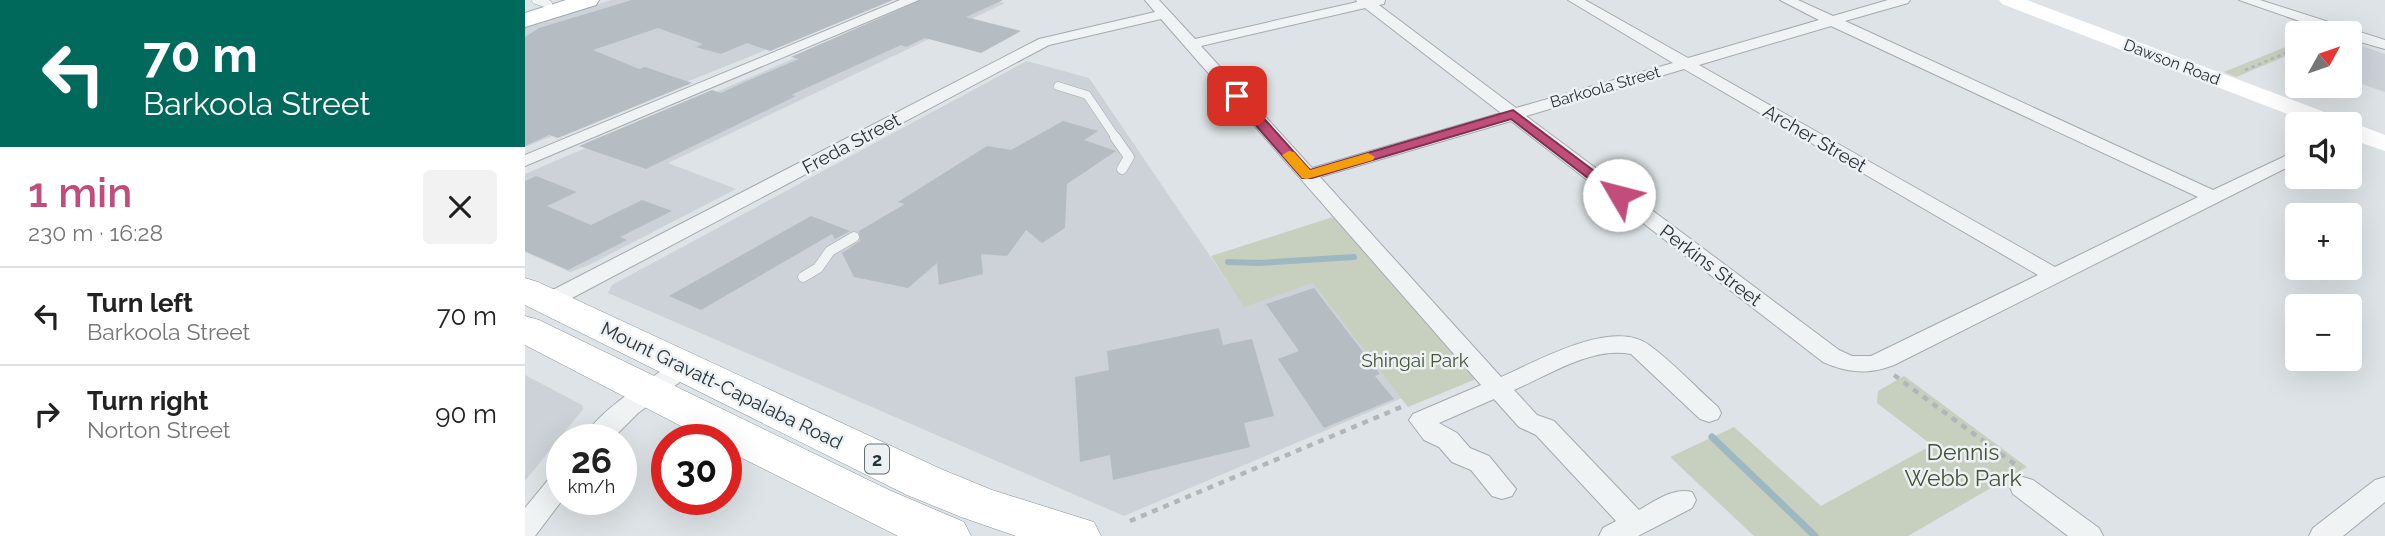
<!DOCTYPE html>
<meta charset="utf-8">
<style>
:root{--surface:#fff;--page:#f2f2f2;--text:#222;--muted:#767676;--line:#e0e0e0;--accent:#c04d7a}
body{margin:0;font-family:Raleway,sans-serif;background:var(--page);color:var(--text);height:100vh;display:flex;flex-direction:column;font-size:26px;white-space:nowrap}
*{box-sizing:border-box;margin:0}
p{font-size:23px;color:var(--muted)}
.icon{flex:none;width:38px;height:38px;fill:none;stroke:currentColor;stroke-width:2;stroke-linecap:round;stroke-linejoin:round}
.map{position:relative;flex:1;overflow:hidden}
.panel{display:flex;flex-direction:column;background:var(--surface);width:525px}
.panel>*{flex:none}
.hud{background:#00695c;color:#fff;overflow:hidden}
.needle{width:46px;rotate:50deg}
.buttons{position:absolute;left:1760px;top:21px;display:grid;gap:14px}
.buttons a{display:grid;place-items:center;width:77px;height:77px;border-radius:7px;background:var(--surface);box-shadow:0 7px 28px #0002;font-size:35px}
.speed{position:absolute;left:21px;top:424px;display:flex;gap:14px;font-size:35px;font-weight:700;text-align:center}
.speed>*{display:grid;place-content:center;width:91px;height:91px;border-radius:50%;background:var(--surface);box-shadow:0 7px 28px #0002;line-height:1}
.speed small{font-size:18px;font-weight:400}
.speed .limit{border:10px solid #d22;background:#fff;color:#111}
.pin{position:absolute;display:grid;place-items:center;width:60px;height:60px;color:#fff;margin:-30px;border-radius:14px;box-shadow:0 4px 10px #0006}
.me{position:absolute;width:77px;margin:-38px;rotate:307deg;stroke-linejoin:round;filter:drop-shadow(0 0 5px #0008)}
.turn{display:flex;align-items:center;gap:24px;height:147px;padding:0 28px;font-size:32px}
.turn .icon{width:91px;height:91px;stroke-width:2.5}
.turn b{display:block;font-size:49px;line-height:60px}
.round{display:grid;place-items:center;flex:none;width:74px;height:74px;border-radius:7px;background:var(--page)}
.headline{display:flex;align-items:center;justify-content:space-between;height:119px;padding:0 28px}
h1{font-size:42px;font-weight:600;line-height:52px;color:var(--accent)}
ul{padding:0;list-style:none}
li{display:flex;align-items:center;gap:21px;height:98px;padding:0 28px;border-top:2px solid var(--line)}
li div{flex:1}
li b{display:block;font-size:26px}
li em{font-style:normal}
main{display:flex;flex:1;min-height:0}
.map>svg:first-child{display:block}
</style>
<main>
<section class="panel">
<div class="hud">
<div class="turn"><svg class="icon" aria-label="left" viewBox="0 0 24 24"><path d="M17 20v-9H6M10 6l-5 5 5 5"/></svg><div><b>70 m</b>Barkoola Street</div></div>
</div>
<div class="headline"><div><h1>1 min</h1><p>230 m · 16:28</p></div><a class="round"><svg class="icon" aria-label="close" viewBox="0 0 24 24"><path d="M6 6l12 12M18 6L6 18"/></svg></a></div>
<ul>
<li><svg class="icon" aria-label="left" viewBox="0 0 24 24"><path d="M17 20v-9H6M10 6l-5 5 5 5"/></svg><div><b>Turn left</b><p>Barkoola Street</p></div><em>70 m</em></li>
<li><svg class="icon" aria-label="right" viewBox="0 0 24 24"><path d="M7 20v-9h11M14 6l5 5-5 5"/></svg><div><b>Turn right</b><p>Norton Street</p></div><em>90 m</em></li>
</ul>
</section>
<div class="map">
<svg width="1860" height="536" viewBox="0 0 1860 536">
<rect width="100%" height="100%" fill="#dde3e6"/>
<!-- built -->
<g fill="#ccd2d7">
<polygon points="86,0 365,0 0,147 0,28"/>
<polygon points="467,0 480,3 143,163 211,189 64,265 45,272 0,252 0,174 380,11"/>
<polygon points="1825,42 1860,54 1860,92 1825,80"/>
<polygon points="502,61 564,78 719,306 788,283 877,398 599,516 83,293 87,285"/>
<polygon points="0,375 57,405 58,409 0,481"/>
</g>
<!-- green -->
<g fill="#c7cfbf">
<polygon points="1773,42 1773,51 1711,77 1699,72"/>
<polygon points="808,217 945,374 951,379 883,407 788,283 719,307 686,256"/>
<polygon points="1379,376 1502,467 1383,536 1229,536 1145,457 1209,427 1296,506 1407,445 1352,403 1353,391"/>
</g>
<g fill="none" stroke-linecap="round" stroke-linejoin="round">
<!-- stream-far1 -->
<polyline stroke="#9bb8c3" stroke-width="6" points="703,262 734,263 829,257"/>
<!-- stream -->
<polyline stroke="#9bb8c3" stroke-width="7" points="1187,437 1290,536"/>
</g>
<!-- building -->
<g fill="#b5bdc2">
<polygon points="107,0 368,0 245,51 222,43 196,54 171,47 178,44 133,28 68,50 114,69 120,67 167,83 33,138 24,135 0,146 0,37 14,28"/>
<polygon points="396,0 478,0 441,17 496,31 456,53 400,38 381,47 376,45 266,95 271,96 121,169 54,146 187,90 196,93 222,81 274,59 266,57"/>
<polygon points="538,121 573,131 559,140 591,151 542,184 540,228 517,243 501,230 482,256 456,254 458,274 414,285 412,263 383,288 329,277 317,253 335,241 334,231 380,204 373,202 462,146 486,150"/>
<polygon points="11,176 52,192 22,206 66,225 117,200 147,211 95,237 102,240 43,270 0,251 0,181"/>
<polygon points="286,216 325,231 310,239 307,234 176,310 144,296"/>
<polygon points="789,288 855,374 850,376 869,399 799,428 753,359 774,351 741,304"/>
<polygon points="694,328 698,345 727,339 749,416 719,423 725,447 588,480 585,455 555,462 550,377 584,370 582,351"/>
</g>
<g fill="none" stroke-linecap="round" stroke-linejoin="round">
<!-- lane-far1 casing -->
<g stroke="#a3abaf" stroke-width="9">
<g id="lane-far1">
<polyline points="11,0 23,4"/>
<polyline points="533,86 562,95 591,138"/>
</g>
</g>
<!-- lane casing -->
<g stroke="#a3abaf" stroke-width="11">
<g id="lane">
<polyline points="590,137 604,157 597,169"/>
<polyline points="278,277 293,268 305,251 329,237"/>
</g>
</g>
<!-- street casing -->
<g stroke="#a3abaf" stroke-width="2">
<g id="street">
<polygon points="375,0 394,0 0,166 0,155"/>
<path d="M620 0H634L670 39 832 2 831 0H860L859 4 854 5 991 108 1148 63 1043 0H1060L1163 58 1294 20 1255 0H1273L1308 16 1363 0H1385L1383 3 1320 21 1688 190 1773 150V162L1369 365C1343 375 1323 373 1298 362L986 121 795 177 976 377C1013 361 1087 318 1124 345 1149 363 1170 387 1193 407L1196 413 1193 419 1184 422 1175 419 1106 354C1067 346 1024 375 989 390L1012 415 1029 421 1114 510C1130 501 1148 487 1167 492L1171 500 1167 508 1113 536H1074L1078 528 1091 521 1011 435 994 427 969 399 914 423 932 433 945 448 964 456 991 489 987 496 977 499 967 496 946 470 927 462 914 447 899 440 884 420 888 414 956 385 636 19 524 45 32 306H16L13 301 16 296 514 39 630 12ZM840 8 976 113 787 168 676 46ZM1306 26 1673 197 1530 267 1174 65ZM1159 69 1513 275 1346 356H1327L1314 350 1001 116Z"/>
<polygon points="1714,0 1735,0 1860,40 1860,49 1825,39 1825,33 1809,33"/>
<path d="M159 359 167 361 171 367 167 373 113 413 87 439H58C72 411 124 380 151 361Z"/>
<polygon points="37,471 38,499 10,536 0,536 0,508 28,474"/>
<polygon points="1498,477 1508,480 1574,528 1578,536 1543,536 1488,494 1485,487 1488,480"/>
<polygon points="1860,477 1860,502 1818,536 1784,536 1788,528 1850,480"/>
</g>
</g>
<!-- primary casing -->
<g stroke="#9eaab0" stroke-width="2">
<polygon id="primary" points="41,0 74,0 71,5 0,27 0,13"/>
</g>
<!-- highway casing -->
<g stroke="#86939b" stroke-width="1">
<g id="highway">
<polygon points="0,278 13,282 416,469 467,490 569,522 576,536 491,536 436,517 382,495 0,305"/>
<polygon points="0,316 14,320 364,490 439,522 446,536 373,536 201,450 201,439 181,439 0,345"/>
</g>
</g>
<!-- path-far1 -->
<polyline stroke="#b0b6b9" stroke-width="2.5" stroke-dasharray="3.5 3.5" stroke-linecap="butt" points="1720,70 1773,48"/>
<!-- path -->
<g stroke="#b0b6b9" stroke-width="4.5" stroke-dasharray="6 6" stroke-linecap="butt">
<polyline points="1369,375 1495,468"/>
<polyline points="605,521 881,405"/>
</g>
<!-- lane-far1 -->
<use href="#lane-far1" stroke="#f0f3f4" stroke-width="8"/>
<!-- lane -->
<use href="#lane" stroke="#f0f3f4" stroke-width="10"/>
<!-- street -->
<use href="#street" fill="#f0f3f4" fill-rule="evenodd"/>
<!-- secondary -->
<polygon fill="#fff" fill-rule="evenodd" points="1474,0 1502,0 1818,119 1821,124 1834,125 1860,135 1860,151 1825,139 1825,124 1788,124 1477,4"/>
<!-- primary -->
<use href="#primary" fill="#fff" fill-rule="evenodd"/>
<!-- highway -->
<use href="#highway" fill="#fff" fill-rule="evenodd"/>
</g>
<!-- route -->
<polygon fill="#c04d7a" stroke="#7d324f" stroke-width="2" points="712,92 716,93 785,170 988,110 1101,195 1099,198 1089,198 986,119 787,178 777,178 707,98 707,93"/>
<!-- slow -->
<polygon fill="#f59e0b" points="764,151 769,152 785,170 843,153 850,157 848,160 782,179 777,178 757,155"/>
<g text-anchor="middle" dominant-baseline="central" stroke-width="5" stroke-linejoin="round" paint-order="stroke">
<!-- far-street labels -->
<g font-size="16" fill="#28343b" stroke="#edf1f4">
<text transform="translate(1647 62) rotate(21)">Dawson Road</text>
<text transform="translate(1080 87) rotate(-16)">Barkoola Street</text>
</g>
<!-- shield labels -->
<rect fill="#edf1f4" stroke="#636d72" stroke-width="2" x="340" y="444.5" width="24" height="29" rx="5"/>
<g font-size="18" font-weight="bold" fill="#28343b">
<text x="352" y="459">2</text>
</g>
<!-- street labels -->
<g font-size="19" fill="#28343b" stroke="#edf1f4">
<text transform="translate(1290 138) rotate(30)">Archer Street</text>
<text transform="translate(326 143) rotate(-28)">Freda Street</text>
<text transform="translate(1186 265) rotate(37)">Perkins Street</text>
<text transform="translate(197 385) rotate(26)">Mount Gravatt-Capalaba Road</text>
</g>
<!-- park labels -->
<g font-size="19" fill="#445537" stroke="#edf1f4">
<text x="890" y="360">Shingai Park</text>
</g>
<!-- near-park labels -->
<g font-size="23" fill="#445537" stroke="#edf1f4">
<text x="1438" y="451">Dennis<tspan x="1438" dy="26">Webb Park</tspan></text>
</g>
</g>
</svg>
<div class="buttons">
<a><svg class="needle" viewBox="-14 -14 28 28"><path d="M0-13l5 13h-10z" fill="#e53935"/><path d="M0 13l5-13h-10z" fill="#767676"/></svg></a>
<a><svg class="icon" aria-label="sound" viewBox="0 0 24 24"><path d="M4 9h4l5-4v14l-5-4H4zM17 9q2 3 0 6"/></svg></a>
<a>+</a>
<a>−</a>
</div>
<div class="speed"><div>26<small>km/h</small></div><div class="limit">30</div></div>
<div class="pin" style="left:712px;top:96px;background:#d93025"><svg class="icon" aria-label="arrive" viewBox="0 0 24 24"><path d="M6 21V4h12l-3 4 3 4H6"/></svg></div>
<svg class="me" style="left:1094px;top:195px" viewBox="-20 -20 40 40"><circle r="19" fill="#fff"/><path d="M0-13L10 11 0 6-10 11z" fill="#c04d7a"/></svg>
</div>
</main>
